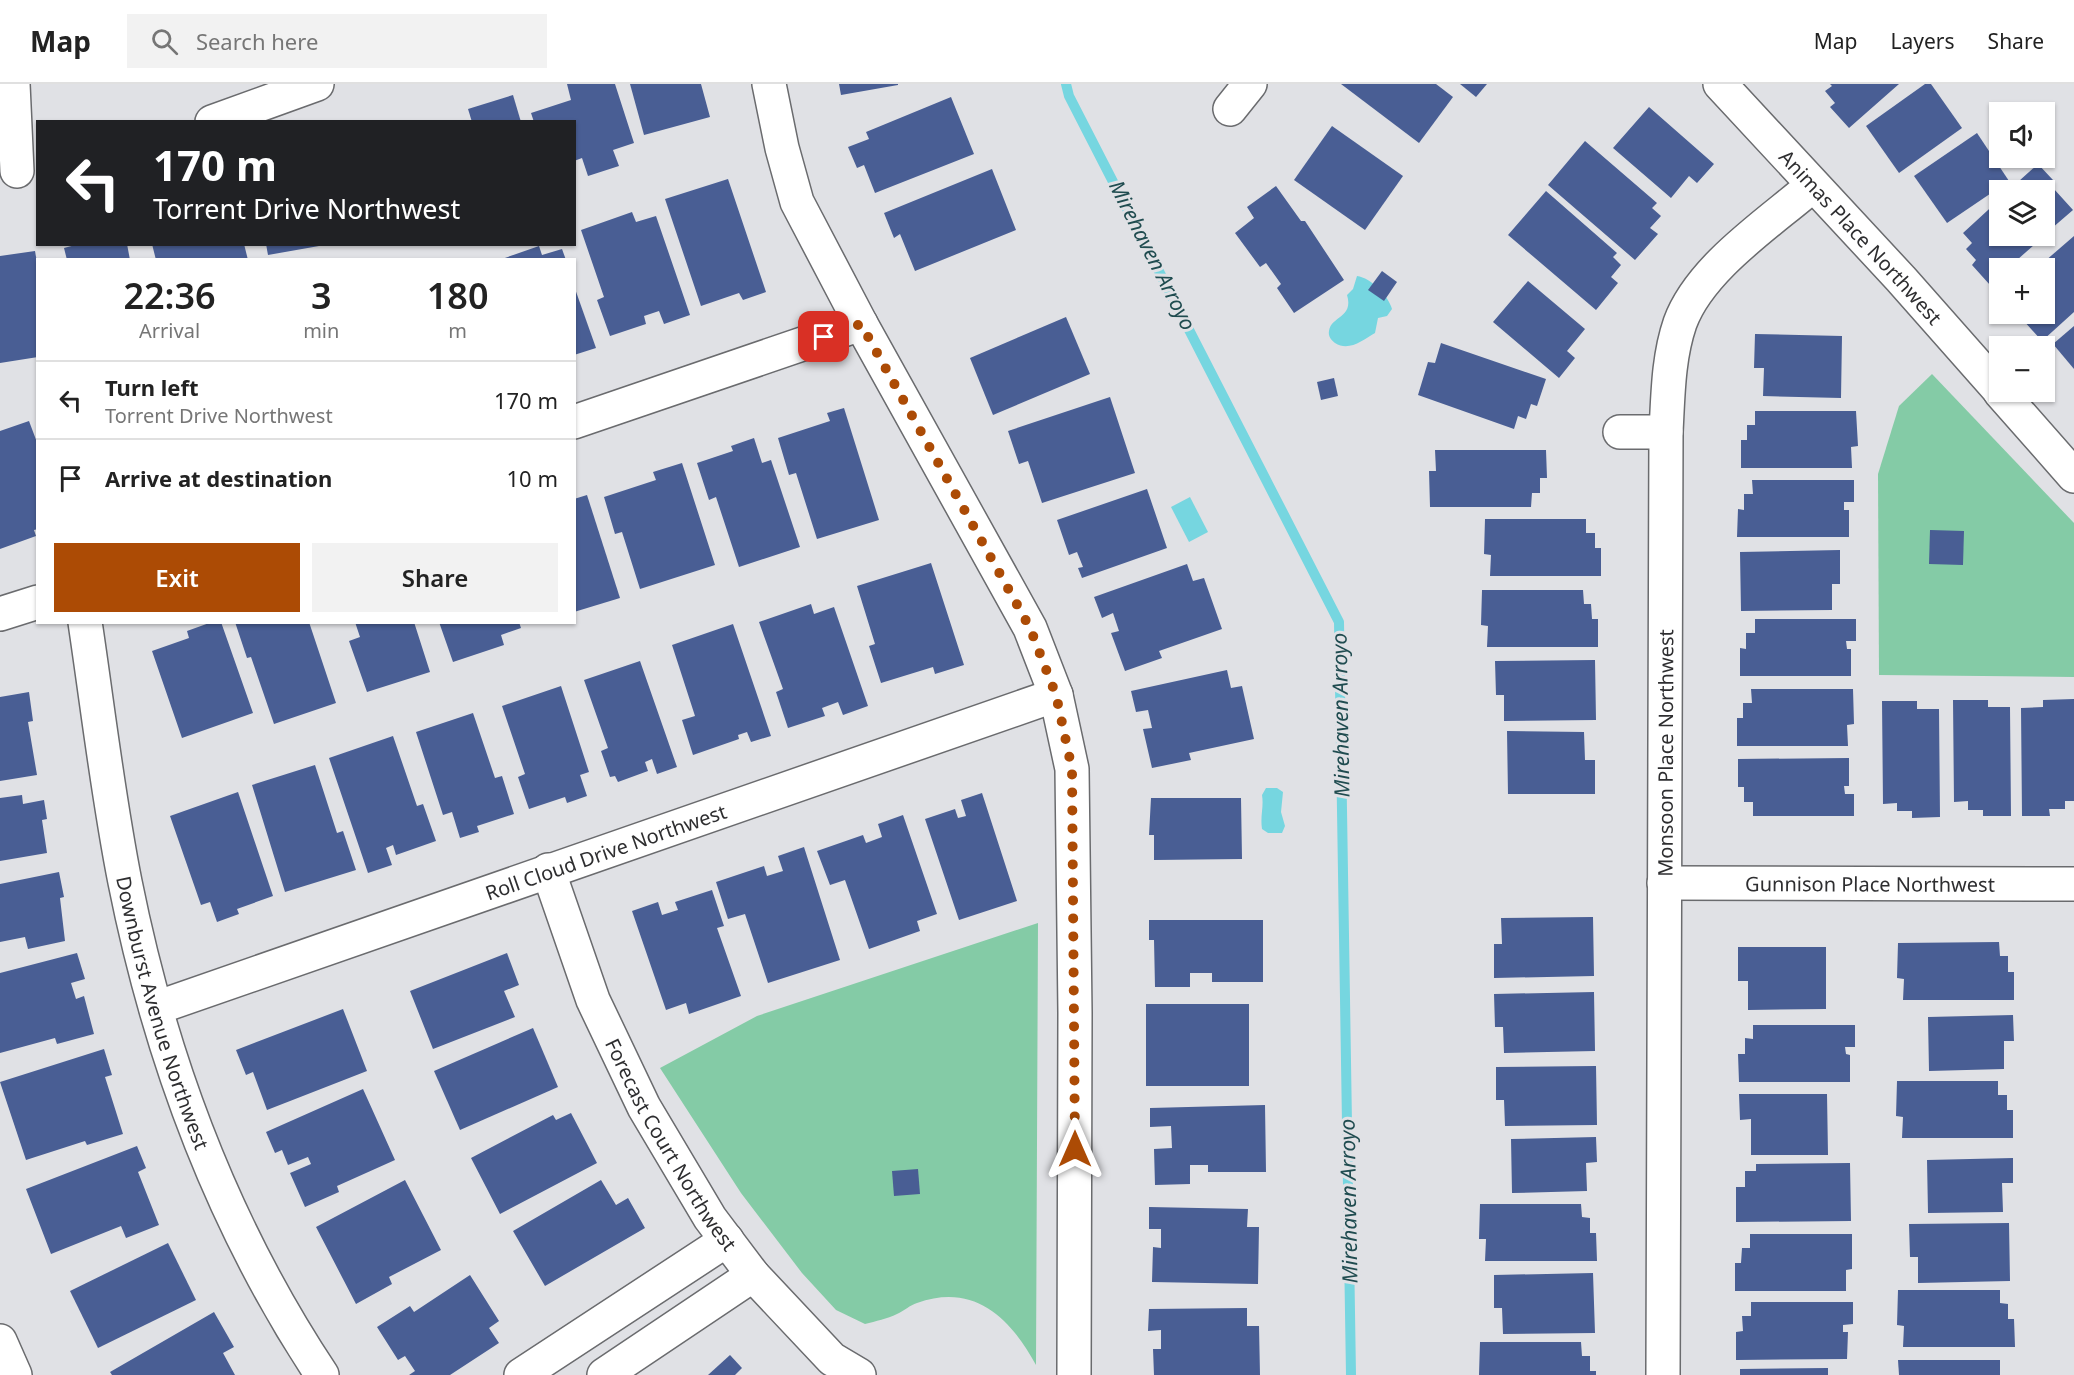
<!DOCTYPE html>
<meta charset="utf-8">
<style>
:root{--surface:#fff;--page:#f2f2f2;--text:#222;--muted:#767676;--line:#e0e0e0;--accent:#ac4b05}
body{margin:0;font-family:"Noto Sans",sans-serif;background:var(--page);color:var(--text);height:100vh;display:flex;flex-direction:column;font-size:22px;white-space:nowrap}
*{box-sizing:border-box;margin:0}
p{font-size:20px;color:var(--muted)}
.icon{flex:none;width:33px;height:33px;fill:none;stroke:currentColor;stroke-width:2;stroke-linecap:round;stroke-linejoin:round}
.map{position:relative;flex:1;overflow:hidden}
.sheet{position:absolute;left:36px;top:174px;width:540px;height:366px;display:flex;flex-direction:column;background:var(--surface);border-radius:0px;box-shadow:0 2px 4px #0004}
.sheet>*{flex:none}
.guide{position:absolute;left:36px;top:36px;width:540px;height:126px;border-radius:0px;box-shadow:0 2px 4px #0004;background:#202124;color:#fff;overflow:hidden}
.controls{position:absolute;left:1989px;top:18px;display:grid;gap:12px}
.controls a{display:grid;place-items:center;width:66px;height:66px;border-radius:0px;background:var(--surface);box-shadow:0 2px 4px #0004;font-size:30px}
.pin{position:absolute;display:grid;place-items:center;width:51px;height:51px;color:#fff;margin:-26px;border-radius:12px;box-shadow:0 3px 9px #0006}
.me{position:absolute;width:66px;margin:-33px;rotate:0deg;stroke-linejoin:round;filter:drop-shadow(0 0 4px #0008)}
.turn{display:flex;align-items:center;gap:21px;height:126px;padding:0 18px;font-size:27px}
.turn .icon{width:78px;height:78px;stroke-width:2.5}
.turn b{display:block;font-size:42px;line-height:51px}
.eta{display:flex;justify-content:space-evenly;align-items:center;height:102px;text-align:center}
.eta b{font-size:36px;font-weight:600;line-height:42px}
.action{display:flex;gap:12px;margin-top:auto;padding:12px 18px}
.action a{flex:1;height:69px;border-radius:0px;background:var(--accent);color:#fff;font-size:24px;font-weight:600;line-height:69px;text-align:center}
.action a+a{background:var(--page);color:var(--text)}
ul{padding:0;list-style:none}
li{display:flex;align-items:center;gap:18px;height:78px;padding:0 18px;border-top:2px solid var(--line)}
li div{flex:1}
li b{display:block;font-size:22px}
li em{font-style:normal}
header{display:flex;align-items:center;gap:36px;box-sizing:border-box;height:84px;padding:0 30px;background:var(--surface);border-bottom:2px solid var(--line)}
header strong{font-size:28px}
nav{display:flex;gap:33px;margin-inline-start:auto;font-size:21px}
.search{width:420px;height:54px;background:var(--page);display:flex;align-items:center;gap:15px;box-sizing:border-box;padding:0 21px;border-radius:0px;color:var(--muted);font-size:22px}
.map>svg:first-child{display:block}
</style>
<header>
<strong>Map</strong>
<div class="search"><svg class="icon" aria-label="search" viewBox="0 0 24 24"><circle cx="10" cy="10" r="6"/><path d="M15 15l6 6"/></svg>Search here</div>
<nav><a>Map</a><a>Layers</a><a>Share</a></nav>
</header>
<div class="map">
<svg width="2074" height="1291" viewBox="0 0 2074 1291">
<rect width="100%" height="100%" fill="#e0e1e5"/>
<!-- green -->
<g fill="#84cba6">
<polygon points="1932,290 2074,439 2074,593 1879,591 1878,390 1899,322"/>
<path d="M1038 839 1036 1281C1011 1235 975 1198 917 1219 910 1221 904 1227 897 1230 887 1235 876 1237 865 1240L836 1226 802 1189 741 1109 660 984 757 932Z"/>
</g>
<!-- water -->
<g fill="#76d6e0">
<path d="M1357 192C1371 194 1388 211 1392 225L1387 232 1378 234 1375 249C1363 256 1349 268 1335 259 1331 256 1328 252 1329 247 1331 232 1354 234 1347 211L1353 205Z"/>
<polygon points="1190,413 1208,448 1189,458 1171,423"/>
<path d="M1266 704H1277L1283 708 1281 728 1285 742 1282 749H1268L1262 745C1260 732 1264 723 1262 711Z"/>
</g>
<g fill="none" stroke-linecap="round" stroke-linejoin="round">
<!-- stream -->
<polyline stroke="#76d6e0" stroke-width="10" points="1066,0 1069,12 1339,538 1351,1291"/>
</g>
<!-- building -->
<g fill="#495e94">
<polygon points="567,0 615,0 634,59 613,66 619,82 588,92 582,74 574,77 574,38 534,38 531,29 571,16"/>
<polygon points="630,0 701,0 710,33 644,51"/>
<polygon points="839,0 898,0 898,1 841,11"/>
<polygon points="1341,0 1436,0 1453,13 1419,59"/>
<polygon points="1460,0 1487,0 1476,13"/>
<polygon points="1830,0 1899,0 1849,44 1830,23 1835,19 1825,7 1832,2"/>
<polygon points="1925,0 1931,0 1962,44 1899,89 1866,42"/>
<polygon points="513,11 521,38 472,38 468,25"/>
<polygon points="951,13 974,70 875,109 864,81 857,84 848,63 869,55 866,48"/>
<polygon points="1649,23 1714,80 1697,99 1689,92 1671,114 1613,64"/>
<polygon points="1332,42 1403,92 1365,146 1294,96"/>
<polygon points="1977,49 2009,97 1947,139 1914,92"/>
<polygon points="1585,57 1657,119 1652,124 1661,132 1650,144 1658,150 1635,176 1548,101"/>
<polygon points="2038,80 2053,96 2045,103 2051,109 2054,105 2073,126 2044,151 2044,106 2009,106"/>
<polygon points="992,85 1016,146 915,187 900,150 894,154 884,129"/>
<polygon points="728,95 766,208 743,216 739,209 701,222 665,115"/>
<polygon points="1276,102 1301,137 1305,137 1344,196 1294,229 1277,204 1281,200 1266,179 1260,183 1235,149 1254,134 1247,123"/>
<polygon points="1546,107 1617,169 1613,173 1621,181 1611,193 1618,199 1596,226 1508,151"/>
<polygon points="2000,115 2000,152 2044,152 2008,184 2000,184 2000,193 1990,201 1972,181 1976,176 1966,165 1972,159 1963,149"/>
<polygon points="632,128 636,138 656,132 690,231 664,240 659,227 644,232 646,240 610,252 597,216 604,213 581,146"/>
<polygon points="2074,152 2074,228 2042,257 2023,236 2028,232 2026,230 2044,230 2044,184 2037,184"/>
<polygon points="79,160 127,160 130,176 67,176 64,164"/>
<polygon points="152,160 244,160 248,176 156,176"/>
<polygon points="266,160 319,160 319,162 268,171"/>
<polygon points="539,162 542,171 562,165 566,176 499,176"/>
<polygon points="35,167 38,184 38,273 0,279 0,172"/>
<polygon points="1382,187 1397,198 1384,217 1368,206"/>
<polygon points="1528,197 1585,245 1567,267 1575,274 1559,294 1493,238"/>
<polygon points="574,202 596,264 574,271"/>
<polygon points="1066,233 1090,290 993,331 970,274"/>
<polygon points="2074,242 2074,285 2053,260"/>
<polygon points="1755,250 1842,252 1841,314 1763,312 1764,284 1754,284"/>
<polygon points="1441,259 1546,295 1537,322 1531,320 1526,335 1518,332 1514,345 1418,311 1428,278 1435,279"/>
<polygon points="1334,294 1338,312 1321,316 1317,298"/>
<polygon points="1110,313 1135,389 1042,419 1028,377 1019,380 1008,347"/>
<polygon points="844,324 879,436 817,455 796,389 789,391 778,354 830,337 827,329"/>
<polygon points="1755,327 1856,327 1858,362 1851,363 1852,384 1741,384 1741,356 1747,356 1747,341 1755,341"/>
<polygon points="29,337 38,361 38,445 34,446 36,452 0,465 0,347"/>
<polygon points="754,354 762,379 771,376 800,463 739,483 716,413 709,416 697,379 733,367 731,362"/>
<polygon points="1435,366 1546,366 1547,394 1540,394 1540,409 1532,409 1531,423 1430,423 1429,387 1436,387"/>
<polygon points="682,379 715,481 640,505 622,448 615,450 604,413 656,396 653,388"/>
<polygon points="1752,396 1854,396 1854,418 1844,418 1844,426 1849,426 1849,453 1737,453 1738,425 1744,426 1744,410 1753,410"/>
<polygon points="1147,405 1167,464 1082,494 1078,484 1083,483 1077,468 1069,471 1057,436"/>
<polygon points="587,411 620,514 574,528 574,415"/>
<polygon points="1485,435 1586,435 1586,449 1595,449 1595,464 1601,464 1601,492 1490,492 1491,471 1484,470"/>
<polygon points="1930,446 1964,447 1963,481 1929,480"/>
<polygon points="1840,466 1840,500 1832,500 1832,526 1741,527 1740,468"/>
<polygon points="931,479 964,581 935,590 933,583 881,599 869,562 875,560 857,502"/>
<polygon points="1187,480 1193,497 1204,494 1222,545 1159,567 1162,574 1125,587 1111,549 1119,547 1113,529 1102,534 1094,513"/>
<polygon points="1482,506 1583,506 1584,520 1591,520 1592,535 1598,535 1598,563 1487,563 1488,542 1481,541"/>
<polygon points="811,520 814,530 834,523 868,622 843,631 838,618 822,624 825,632 788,644 776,608 783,605 759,538"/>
<polygon points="1755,535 1856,535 1856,557 1846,557 1847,565 1851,565 1851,592 1740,592 1740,564 1746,565 1746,549 1755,549"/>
<polygon points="212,538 221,538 253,629 182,654 152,567 189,554 187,547"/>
<polygon points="235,538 309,538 336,619 274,640 251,573 247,574"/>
<polygon points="355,538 414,538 430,588 367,608 349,557 360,553"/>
<polygon points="439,538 519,538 521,544 501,551 504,561 453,578"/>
<polygon points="733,540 771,652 751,658 747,648 738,651 739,655 693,671 682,636 695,632 672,561"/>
<polygon points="1595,576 1596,636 1504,637 1504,611 1496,611 1495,577"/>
<polygon points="640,577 677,683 657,690 652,675 645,678 648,687 618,698 615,692 610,693 601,667 608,664 584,596"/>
<polygon points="1227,586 1231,604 1242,602 1254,655 1189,669 1191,676 1152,684 1143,645 1152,644 1148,626 1136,628 1131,607"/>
<polygon points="561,602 589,688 580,691 587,712 567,719 565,713 529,725 518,693 525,690 502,622"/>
<polygon points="1751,605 1853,605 1854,640 1847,641 1848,662 1737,662 1737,634 1743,634 1743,619 1752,619"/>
<polygon points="29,608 33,637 28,638 37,691 0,697 0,613"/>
<polygon points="2074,615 2074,717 2065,717 2065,725 2049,725 2050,732 2022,732 2021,624 2043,623 2043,616"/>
<polygon points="1953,616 1988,616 1988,623 2010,623 2011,732 1983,732 1983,726 1968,726 1968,717 1954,718"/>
<polygon points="1882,617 1917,617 1917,625 1939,625 1940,733 1912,734 1912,727 1897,727 1897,719 1883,720"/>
<polygon points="473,629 495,694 502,692 514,730 477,742 479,748 460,754 452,728 443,731 416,648"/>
<polygon points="1507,647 1584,648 1585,676 1595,676 1595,710 1508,710"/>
<polygon points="393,652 417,722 423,720 436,757 396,771 393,761 386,764 392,781 368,789 329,674"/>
<polygon points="1849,674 1849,702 1844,702 1845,710 1854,710 1854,732 1753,732 1753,718 1744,718 1744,703 1738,703 1738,675"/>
<polygon points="315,681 337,749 343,747 356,786 285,808 252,701"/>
<polygon points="238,708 273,812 237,825 239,830 217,838 210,818 201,821 170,732"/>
<polygon points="982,709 1017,817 959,836 925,735 955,725 958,734 966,732 961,716"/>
<polygon points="22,711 23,720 44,716 47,735 42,736 47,769 0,777 0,714"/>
<polygon points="1151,714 1241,714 1242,775 1154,776 1154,751 1149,751"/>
<polygon points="903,731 937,830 917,837 920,847 869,865 845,796 830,801 817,767 863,751 866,759 882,753 878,740"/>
<polygon points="804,763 840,876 768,899 745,830 728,835 716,798 764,782 767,792 783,787 778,772"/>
<polygon points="59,788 64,813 60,814 65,857 28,865 25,853 0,858 0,800"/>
<polygon points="712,806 724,842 717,844 741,912 689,930 686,919 666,926 632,827 658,818 662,831 678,826 675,818"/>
<polygon points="1593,833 1594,892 1494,894 1494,860 1502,860 1501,834"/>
<polygon points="1149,836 1263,836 1263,898 1212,898 1212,889 1190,889 1190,903 1155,903 1154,856 1149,856"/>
<polygon points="1999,858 2000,872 2008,872 2008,888 2014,888 2014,916 1903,916 1904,895 1897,894 1898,859"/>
<polygon points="1738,863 1826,863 1826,925 1748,926 1748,897 1738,897"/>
<polygon points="77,869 85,895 71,899 76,915 84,912 94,950 57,960 55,954 0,969 0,889"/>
<polygon points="507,869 519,901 504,907 515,933 433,965 410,907"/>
<polygon points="1594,908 1595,967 1504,969 1503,943 1495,943 1494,910"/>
<rect x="1146" y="920" width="103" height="82"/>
<polygon points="343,925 367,987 267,1026 253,988 246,991 236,966"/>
<polygon points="2013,931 2014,957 2004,957 2004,985 1929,987 1928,933"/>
<polygon points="1753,941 1855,941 1855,963 1845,963 1846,970 1850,971 1850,998 1739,998 1738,970 1745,970 1745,954 1753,955"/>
<polygon points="533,944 558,1003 460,1046 434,987"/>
<polygon points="104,965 112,991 105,993 123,1050 87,1061 85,1057 26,1076 0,998"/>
<polygon points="1596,982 1597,1041 1505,1042 1504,1016 1496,1016 1496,983"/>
<polygon points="1897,997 1998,997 1998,1011 2007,1011 2007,1026 2013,1026 2013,1054 1902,1054 1903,1033 1896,1032"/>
<polygon points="363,1005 395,1076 337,1102 339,1108 305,1123 290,1089 311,1080 308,1073 288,1081 282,1066 275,1069 266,1048"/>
<polygon points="1739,1010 1827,1010 1828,1071 1751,1071 1751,1035 1740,1036"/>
<polygon points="1265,1021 1266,1088 1208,1088 1208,1081 1190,1081 1190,1100 1155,1101 1154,1065 1172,1064 1171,1042 1150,1043 1150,1024"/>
<polygon points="571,1029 597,1079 500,1130 471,1074 553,1031 556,1036"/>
<polygon points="1596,1053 1597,1078 1586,1079 1587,1107 1512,1109 1511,1055"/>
<polygon points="137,1062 146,1084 138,1088 159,1141 126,1154 121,1142 51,1170 26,1105"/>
<polygon points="2013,1074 2013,1099 2002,1099 2003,1128 1928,1129 1927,1076"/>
<polygon points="1850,1079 1851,1137 1736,1138 1736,1103 1745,1103 1745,1087 1756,1087 1756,1080"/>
<polygon points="918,1085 920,1110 894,1112 892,1087"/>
<polygon points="405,1096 441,1166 389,1193 392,1200 356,1220 316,1143"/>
<polygon points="601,1096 616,1121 628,1114 645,1144 545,1202 513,1147"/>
<polygon points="1480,1120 1581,1120 1582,1133 1590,1134 1590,1149 1596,1149 1597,1177 1485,1177 1486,1155 1479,1155"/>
<polygon points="1149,1123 1248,1125 1247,1143 1259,1143 1258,1200 1152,1198 1153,1163 1161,1164 1161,1145 1149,1145"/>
<polygon points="2009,1139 2010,1197 1918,1199 1918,1173 1910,1173 1909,1140"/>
<polygon points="1750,1150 1852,1150 1852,1185 1846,1186 1846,1207 1735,1207 1735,1179 1741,1179 1742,1164 1750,1164"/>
<polygon points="168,1159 196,1216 98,1264 70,1207"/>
<polygon points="1593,1189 1595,1249 1503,1250 1502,1224 1494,1224 1494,1191"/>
<polygon points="470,1191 499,1237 489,1244 499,1259 450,1291 409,1291 415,1287 405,1272 398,1276 377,1243 410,1222 414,1228"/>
<polygon points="1898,1206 2000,1206 2000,1219 2008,1220 2008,1235 2014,1235 2015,1263 1903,1263 1904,1242 1897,1241"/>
<polygon points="1751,1218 1853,1218 1853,1240 1843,1241 1843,1248 1848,1248 1847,1275 1736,1276 1736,1248 1743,1247 1742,1232 1751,1232"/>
<polygon points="1247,1224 1247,1242 1259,1242 1260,1291 1154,1291 1153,1265 1161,1265 1161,1246 1148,1247 1149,1225"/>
<polygon points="214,1228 234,1263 223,1269 235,1291 112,1291 110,1288"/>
<polygon points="1480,1258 1581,1258 1582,1272 1590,1272 1590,1287 1596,1287 1596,1291 1479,1291"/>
<polygon points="730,1271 742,1284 735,1291 708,1291"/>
<polygon points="1898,1276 2000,1276 2000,1291 1899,1291"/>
<polygon points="1828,1284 1828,1291 1740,1291 1740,1285"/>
</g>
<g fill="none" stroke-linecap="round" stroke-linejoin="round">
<!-- minor casing -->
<g stroke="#6a6b6e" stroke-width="36">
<g id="minor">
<polyline points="13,0 17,87"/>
<polyline points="769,0 782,64 797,118 861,240 1030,544 1056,611 1072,685 1075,929 1074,1291"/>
<path id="s1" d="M1720 0 1901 195 2000 307"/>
<polyline points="1230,25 1250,0"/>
<polyline points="212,38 317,0"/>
<polyline points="2000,308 2074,392"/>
<polyline points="574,338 861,240"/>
<polyline points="1620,348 1666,348"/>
<polyline points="0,530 38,518"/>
<path id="s2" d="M85 538C98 625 108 713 125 798 160 973 223 1142 322 1291"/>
<path id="s3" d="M548 786 593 916 644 1023 710 1134 753 1191 832 1275 859 1291"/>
<path id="s4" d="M1664 799 2074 800"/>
<path id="s5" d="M156 924 1056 611"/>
<polyline points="521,1291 727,1156"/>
<polyline points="604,1291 753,1191"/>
<path id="s6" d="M1663 1291 1666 348C1668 312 1668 274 1680 239 1700 184 1769 139 1812 102"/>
</g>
</g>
<!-- major casing -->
<g stroke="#6a6b6e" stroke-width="36">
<polyline id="major" points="0,1257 15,1291"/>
</g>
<!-- minor -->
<use href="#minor" stroke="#fff" stroke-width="33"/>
<!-- major -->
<use href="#major" stroke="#fff" stroke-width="33"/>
</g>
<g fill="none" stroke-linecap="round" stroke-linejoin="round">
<!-- route -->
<polyline stroke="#ac4b05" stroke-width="10" stroke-dasharray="0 18" points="824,253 861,240 1030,544 1056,611 1072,685 1075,1065"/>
</g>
<g text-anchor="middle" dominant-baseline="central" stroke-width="6" stroke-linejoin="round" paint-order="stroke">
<!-- street labels -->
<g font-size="20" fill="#2e2e30" stroke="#e0e1e5">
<text stroke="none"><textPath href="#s1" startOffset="208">Animas Place Northwest</textPath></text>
<text stroke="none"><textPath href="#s6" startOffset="622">Monsoon Place Northwest</textPath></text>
<text stroke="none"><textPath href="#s5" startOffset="476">Roll Cloud Drive Northwest</textPath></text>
<text stroke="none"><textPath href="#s4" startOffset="206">Gunnison Place Northwest</textPath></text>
<text stroke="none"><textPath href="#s2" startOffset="399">Downburst Avenue Northwest</textPath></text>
<text stroke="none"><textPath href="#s3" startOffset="302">Forecast Court Northwest</textPath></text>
</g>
<!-- water labels -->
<g font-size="21" font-style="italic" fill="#204c50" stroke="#e0e1e5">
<text transform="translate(1153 171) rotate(63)">Mirehaven Arroyo</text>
<text transform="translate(1340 631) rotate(-91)">Mirehaven Arroyo</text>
<text transform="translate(1348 1117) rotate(-91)">Mirehaven Arroyo</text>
</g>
</g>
</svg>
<div class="controls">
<a><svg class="icon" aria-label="sound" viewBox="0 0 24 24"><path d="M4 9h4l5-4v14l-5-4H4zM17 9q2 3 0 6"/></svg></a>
<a><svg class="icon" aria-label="layers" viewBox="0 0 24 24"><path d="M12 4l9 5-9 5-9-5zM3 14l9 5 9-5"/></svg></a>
<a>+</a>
<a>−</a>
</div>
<div class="pin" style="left:824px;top:253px;background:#d93025"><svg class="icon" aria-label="arrive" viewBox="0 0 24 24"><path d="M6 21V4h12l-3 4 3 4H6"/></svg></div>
<svg class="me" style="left:1075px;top:1065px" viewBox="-20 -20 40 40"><path d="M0-17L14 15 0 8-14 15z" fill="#ac4b05" stroke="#fff" stroke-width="4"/></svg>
<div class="guide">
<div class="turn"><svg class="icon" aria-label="left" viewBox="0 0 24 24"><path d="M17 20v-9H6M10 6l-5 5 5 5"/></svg><div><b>170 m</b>Torrent Drive Northwest</div></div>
</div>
<section class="sheet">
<div class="eta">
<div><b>22:36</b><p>Arrival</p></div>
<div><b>3</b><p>min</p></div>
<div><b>180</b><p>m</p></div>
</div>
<ul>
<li><svg class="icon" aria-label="left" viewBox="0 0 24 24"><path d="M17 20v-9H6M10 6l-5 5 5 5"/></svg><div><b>Turn left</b><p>Torrent Drive Northwest</p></div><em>170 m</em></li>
<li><svg class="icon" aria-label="arrive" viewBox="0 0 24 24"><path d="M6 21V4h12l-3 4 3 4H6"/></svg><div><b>Arrive at destination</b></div><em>10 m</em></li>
</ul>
<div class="action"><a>Exit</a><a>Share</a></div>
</section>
</div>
